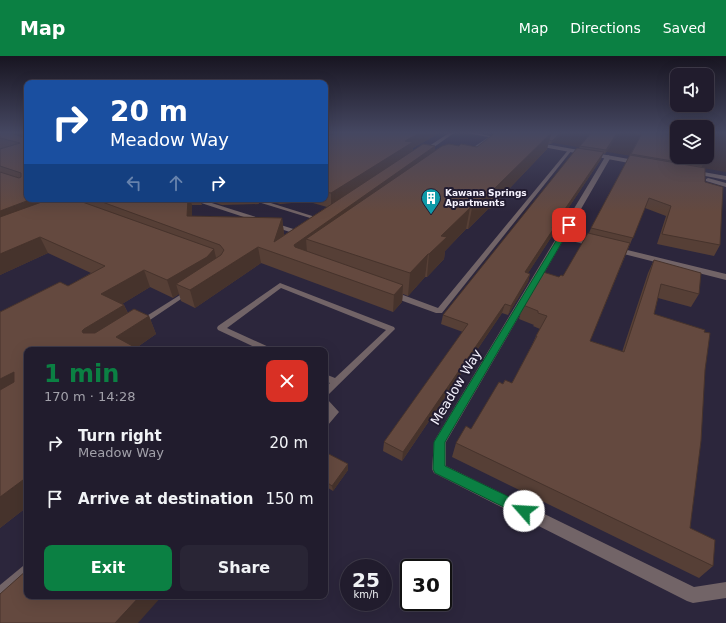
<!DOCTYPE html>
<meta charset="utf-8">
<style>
:root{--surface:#211c2d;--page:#292535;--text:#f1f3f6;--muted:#a2a1aa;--line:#3e3a49;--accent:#0b8043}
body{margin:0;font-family:"DejaVu Sans",sans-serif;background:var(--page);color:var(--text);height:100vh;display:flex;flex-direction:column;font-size:15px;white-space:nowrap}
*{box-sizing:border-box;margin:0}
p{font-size:13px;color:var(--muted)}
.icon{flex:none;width:22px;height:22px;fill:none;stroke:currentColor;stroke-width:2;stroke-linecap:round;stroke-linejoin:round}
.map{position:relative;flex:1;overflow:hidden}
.drawer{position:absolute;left:24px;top:291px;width:304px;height:252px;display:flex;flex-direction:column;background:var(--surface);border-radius:8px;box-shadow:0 4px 16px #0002,0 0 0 1px var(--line)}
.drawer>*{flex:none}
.banner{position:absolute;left:24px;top:24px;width:304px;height:122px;border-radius:8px;box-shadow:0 4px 16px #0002,0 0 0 1px var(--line);background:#1a4fa0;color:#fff;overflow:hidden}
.buttons{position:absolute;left:670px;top:12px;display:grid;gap:8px}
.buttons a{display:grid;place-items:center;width:44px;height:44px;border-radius:8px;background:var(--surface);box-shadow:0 4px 16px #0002,0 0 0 1px var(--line);font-size:20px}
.speed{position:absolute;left:340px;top:503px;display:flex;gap:8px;font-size:20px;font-weight:700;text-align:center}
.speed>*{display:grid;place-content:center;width:52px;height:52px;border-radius:50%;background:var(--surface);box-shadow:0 4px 16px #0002,0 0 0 1px var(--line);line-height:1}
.speed small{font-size:10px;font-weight:400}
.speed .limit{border:2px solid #111;border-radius:6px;background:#fff;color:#111}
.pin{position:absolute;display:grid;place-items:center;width:34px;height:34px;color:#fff;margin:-17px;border-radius:8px;box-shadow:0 2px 6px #0006}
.me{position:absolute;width:44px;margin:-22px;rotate:296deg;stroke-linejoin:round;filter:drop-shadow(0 0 3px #0008)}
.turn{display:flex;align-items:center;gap:14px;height:84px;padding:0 20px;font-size:18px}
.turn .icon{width:52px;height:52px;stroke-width:2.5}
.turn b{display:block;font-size:28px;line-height:34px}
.lanes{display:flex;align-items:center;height:38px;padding:0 20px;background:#0003;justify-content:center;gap:20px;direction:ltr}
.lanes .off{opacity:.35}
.round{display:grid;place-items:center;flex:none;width:42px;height:42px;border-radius:8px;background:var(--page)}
.headline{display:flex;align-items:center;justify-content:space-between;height:68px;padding:0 20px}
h1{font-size:24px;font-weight:700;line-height:30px;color:var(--accent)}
.button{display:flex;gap:8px;margin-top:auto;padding:8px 20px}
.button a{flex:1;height:46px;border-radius:8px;background:var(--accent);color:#fff;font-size:16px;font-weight:700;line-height:46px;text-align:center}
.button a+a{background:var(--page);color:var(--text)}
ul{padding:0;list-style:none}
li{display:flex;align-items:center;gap:12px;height:56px;padding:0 20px}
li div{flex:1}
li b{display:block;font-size:15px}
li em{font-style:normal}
header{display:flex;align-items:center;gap:24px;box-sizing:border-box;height:56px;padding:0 20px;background:var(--accent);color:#fff}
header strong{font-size:19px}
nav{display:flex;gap:22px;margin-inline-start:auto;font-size:14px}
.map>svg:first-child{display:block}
</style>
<header>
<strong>Map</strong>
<nav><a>Map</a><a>Directions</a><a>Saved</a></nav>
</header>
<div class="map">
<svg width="726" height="567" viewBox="0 0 726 567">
<rect width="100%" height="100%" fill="#2c263c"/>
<!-- commercial -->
<polygon fill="#3f2c29" points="495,77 677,77 677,101 707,101 707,77 726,77 726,116"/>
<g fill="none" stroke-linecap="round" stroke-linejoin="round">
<!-- service -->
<g fill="#726467" fill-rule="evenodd">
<polygon points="489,81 492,82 470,98 466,98 466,96"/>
<polygon points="569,93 572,94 442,257 436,257 389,240 388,238 389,236 395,236 438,252"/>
<polygon points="280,227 394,271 395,273 328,339 325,340 325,332 330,327 325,325 325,318 335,322 386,274 281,232 227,272 271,292 272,294 261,294 218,274 217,272 218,270"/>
<polygon points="188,234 192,236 190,237 144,268 141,268 137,266"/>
<polygon points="325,342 328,344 339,356 328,369 325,370 325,360 328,356 325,352"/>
<polygon points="27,508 27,522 5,543 0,545 0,529 23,510"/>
</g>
<!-- minor -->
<g fill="#726467" fill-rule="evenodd">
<polygon points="449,77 454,77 424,98 420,98 420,96"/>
<polygon points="608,99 611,101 566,179 598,187 599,189 595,191 564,183 446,386 446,410 694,531 726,526 726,542 693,547 687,545 434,417 432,413 434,386 436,382 605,101"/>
<polygon points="189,143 199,143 306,177 302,179 299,179"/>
<polygon points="248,143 258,143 325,164 320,165"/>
<polygon points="612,191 615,191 726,218 726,224 612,195"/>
</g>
<!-- tertiary -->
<g fill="#726467" fill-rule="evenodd">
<polygon points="467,77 475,77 506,83 504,84"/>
<polygon points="534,86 640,105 643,107 640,109 532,89 532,87"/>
<polygon points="692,114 726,120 726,124 690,117 690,115"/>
<polygon points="708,122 726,127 726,131 706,125 706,123"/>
</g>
</g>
<!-- wall -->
<g fill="#563f36">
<polygon points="0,77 27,77 27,143 200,143 202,149 192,149 192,160 282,162 284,178 284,179 327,151 299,143 325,143 325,77 436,77 436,79 413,92 413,95 423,88 435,90 435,94 442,90 449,88 459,90 461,88 477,91 495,77 562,77 551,88 548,88 547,93 490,153 489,152 468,173 466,173 445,195 444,203 427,221 425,221 408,240 403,238 402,246 393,256 261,207 195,252 181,245 179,238 173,242 150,231 122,248 124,249 128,257 134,253 149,260 156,278 136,292 140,294 27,294 27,451 0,472 0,256 60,226 68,230 91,217 48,197 0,219 0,93 1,93 0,92"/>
<polygon points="591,77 619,77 605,98 603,97 601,103 553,175 552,180 528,217 530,218 528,226 508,259 502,257 402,405 383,395 384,386 463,276 441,268 443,259 579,92 580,90"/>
<polygon points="635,77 677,77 702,110 702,111 705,126 720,189 714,200 657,188 666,160 645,152 590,285 622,296 648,217 654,204 699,238 691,251 658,242 654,258 704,276 705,314 690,472 713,510 699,522 452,401 456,387 471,373 503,328 512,327 532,289 536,280 540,273 533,270 534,269 519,263 523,249 559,221 563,220 589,177 591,172 640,80"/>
<polygon points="204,143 258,143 259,148 222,149"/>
<polygon points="263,143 293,143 292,147 280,148"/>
<polygon points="325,396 348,408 348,414 333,435 325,430"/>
</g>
<!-- shaded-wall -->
<g fill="#46332c">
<polygon points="0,77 26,77 27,82"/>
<polygon points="325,77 351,77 325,88"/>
<polygon points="420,77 436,77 436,79 413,92 412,99 331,152 331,137 405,85"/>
<polygon points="551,77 547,93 490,153 494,133"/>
<polygon points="560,77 562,77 551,88 552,85"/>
<polygon points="617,77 619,77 605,98 606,94"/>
<polygon points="435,90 434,104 306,183 307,197 297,205 294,189"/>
<polygon points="604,96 601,103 553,175 552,180 523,225 525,216 552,172"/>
<polygon points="493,132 489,152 468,173 472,152"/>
<polygon points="32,143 57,143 0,174 0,155"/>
<polygon points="188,143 190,143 192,149 192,176 187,160"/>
<polygon points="470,152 466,173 445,195 444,203 427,221 429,198 441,180"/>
<polygon points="282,162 284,178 278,198 274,186"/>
<polygon points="40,181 48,197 0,219 0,198"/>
<polygon points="258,191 261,207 195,252 190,234"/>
<polygon points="214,193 218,210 176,228 179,238 173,242 167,224"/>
<polygon points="428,198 425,221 408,240 410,217"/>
<polygon points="144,214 150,231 109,256 101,238"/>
<polygon points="530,218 528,226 508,259 511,250"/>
<polygon points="403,229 402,246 393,256 394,239"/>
<polygon points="505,248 502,257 402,405 403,396"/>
<polygon points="124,249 132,267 93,291 82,275 84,273"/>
<polygon points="149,260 156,278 133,294 116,281"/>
<polygon points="14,316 27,334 0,349 0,323"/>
<polygon points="348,408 348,414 333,435 332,430"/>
<polygon points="27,421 27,451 0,472 0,441"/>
<polygon points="140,540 162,540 138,567 115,567"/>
</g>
<!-- building -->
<g fill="#64493f" stroke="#46332c">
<polygon points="0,77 12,77 22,81 22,77 27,77 27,143 32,143 0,155 0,116 19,122 21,121 21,117 0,110 0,93 20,87 0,82"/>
<polygon points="335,77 420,77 405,85 413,86 331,137 325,136 325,81"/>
<polygon points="495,77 551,77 494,133 493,132 472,152 470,152 441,180 447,181 429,198 428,198 410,217 306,183 442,90 449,88 459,90 461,88 477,91"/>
<polygon points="551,77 560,77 552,85 549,84"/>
<polygon points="591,77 617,77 606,94 580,90"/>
<polygon points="642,77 677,77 677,101 703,101 702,110 631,98"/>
<polygon points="423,88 435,90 294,189 295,191 403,229 394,239 258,191 190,234 176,228 221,199 224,194 220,189 94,143 188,143 187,160 282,162 274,186"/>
<polygon points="577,92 604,96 552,172 554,172 525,216 530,218 511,250 505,248 403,396 384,386 468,268 443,259"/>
<polygon points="630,99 705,112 705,126 723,131 720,189 662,178 671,150 649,142 633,182 591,172"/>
<polygon points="50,143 74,143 214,193 207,201 167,224 144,214 101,238 124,249 84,273 82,275 83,277 95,277 134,253 149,260 116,281 140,294 27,294 27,421 0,441 0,334 14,326 14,316 0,323 0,256 60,226 68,230 105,210 40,181 0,198 0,161"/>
<polygon points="588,177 630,187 590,285 624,296 654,204 701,217 699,238 661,228 654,258 705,274 704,276 710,277 705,314 701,385 690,472 715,484 713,510 456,387 466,370 471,373 499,326 503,328 505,324 512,327 537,280 536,280 547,260 538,257 538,255 523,249 543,216 559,221 561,219 563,220"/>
<polygon points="325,396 348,408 332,430 325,425"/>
<polygon points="27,514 27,540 140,540 115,567 0,567 0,538"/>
</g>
<!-- sky -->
<linearGradient id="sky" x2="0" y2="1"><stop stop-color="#181521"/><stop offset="0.49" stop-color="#454761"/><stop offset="1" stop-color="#454761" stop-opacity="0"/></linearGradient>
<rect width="726" height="156" fill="url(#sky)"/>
<!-- route -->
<polygon fill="#0b8043" stroke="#07532c" points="567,167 572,169 445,386 445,410 528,450 530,455 528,459 524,461 435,417 433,413 434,386"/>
<!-- icons -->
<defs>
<g id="building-pin" transform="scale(1)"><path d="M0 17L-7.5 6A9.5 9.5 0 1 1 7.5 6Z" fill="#0f9aa8" stroke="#221c31"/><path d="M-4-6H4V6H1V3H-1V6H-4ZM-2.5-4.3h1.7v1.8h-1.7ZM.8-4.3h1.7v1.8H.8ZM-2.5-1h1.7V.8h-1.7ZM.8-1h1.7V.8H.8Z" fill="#fff"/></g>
</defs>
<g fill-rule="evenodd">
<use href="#building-pin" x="431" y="142"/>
</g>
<g text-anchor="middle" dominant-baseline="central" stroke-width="4" stroke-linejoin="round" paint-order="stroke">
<!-- far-poi labels -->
<g font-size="9" font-weight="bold" fill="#f5f2fe" stroke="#221c31" text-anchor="start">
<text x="445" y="137">Kawana Springs<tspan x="445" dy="10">Apartments</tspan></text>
</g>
<!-- near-street labels -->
<g font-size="13" fill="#f5f2fe" stroke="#221c31">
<text transform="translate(456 331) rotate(-59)">Meadow Way</text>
</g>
</g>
</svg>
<div class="buttons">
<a><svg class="icon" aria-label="sound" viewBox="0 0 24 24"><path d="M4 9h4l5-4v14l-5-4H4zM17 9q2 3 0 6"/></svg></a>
<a><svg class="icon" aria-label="layers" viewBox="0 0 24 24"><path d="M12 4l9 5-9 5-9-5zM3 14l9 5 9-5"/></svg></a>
</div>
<div class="speed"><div>25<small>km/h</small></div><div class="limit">30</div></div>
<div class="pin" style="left:569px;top:169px;background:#d93025"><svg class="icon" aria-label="arrive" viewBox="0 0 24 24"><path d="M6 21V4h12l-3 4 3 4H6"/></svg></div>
<svg class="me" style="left:524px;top:455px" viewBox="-20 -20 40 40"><circle r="19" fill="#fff"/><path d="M0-13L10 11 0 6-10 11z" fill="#0b8043"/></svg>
<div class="banner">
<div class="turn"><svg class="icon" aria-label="right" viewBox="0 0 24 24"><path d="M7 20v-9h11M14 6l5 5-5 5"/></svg><div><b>20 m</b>Meadow Way</div></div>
<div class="lanes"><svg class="icon off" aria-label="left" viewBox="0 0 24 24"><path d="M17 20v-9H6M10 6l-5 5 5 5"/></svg><svg class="icon off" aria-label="ahead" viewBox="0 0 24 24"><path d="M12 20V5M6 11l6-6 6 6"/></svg><svg class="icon" aria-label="right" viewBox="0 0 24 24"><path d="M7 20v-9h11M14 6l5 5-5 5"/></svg></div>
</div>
<section class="drawer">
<div class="headline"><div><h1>1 min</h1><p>170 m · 14:28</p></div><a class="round" style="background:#d93025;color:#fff"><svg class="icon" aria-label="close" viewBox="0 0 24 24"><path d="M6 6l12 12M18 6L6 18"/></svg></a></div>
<ul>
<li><svg class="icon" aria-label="right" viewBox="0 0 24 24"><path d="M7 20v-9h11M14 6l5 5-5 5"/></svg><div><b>Turn right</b><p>Meadow Way</p></div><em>20 m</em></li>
<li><svg class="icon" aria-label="arrive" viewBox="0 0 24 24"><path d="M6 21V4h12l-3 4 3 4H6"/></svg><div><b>Arrive at destination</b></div><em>150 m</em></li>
</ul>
<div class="button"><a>Exit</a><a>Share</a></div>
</section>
</div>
